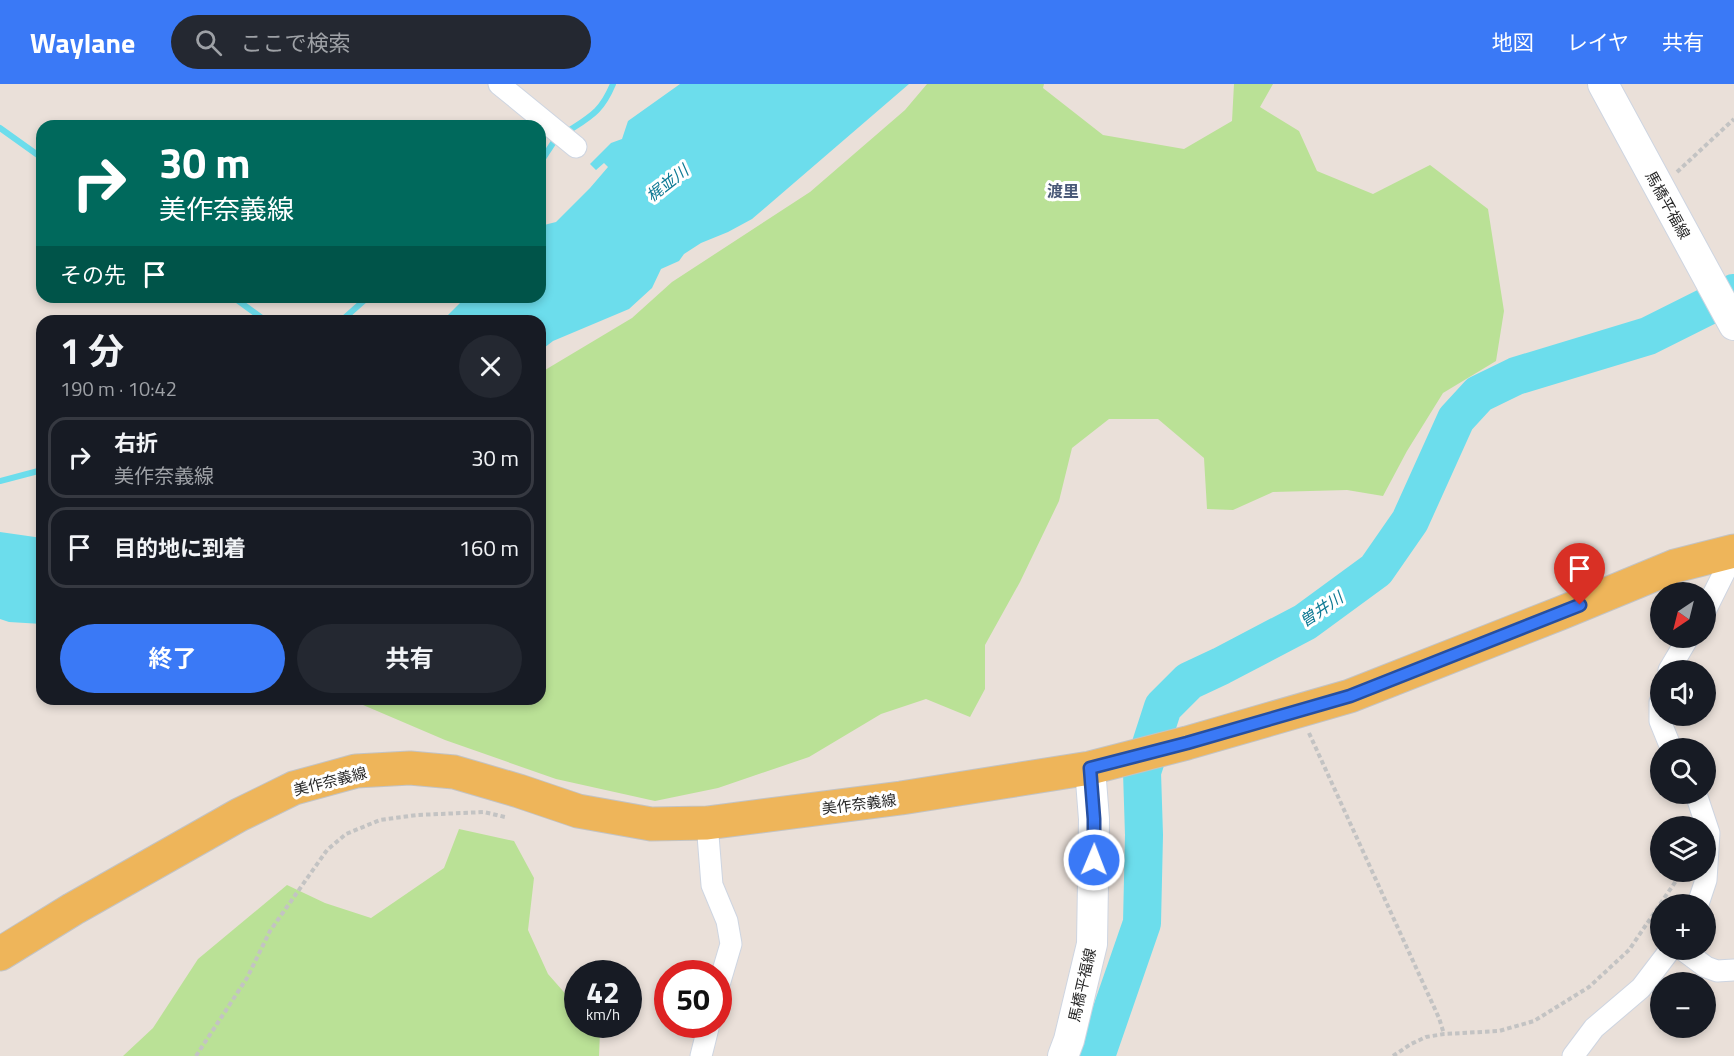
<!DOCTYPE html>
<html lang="ja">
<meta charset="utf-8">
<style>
:root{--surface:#171b24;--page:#242831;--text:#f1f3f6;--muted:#9ea1a6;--line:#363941;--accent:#3a79f6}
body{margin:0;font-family:"Titillium Web","Noto Sans JP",sans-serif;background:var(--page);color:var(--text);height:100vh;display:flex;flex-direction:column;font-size:22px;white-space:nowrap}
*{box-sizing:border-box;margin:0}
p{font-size:20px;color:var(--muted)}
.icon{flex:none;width:33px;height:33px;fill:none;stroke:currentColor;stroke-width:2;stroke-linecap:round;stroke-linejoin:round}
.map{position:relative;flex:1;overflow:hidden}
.details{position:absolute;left:36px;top:231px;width:510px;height:390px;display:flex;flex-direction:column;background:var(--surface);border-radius:18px;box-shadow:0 3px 9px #0003}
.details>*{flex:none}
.hud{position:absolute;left:36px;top:36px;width:510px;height:183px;border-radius:18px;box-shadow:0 3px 9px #0003;background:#00695c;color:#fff;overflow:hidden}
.needle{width:39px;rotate:215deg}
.controls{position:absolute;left:1650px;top:498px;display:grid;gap:12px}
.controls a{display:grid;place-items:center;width:66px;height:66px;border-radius:50%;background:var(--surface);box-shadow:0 3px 9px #0003;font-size:30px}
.speed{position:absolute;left:564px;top:876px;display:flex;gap:12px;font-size:30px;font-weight:700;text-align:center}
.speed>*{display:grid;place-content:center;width:78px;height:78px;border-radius:50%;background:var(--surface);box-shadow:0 3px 9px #0003;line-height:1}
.speed small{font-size:15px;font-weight:400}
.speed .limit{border:9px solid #d22;background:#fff;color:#111}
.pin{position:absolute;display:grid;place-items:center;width:51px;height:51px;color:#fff;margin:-62px -26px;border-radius:50% 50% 50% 0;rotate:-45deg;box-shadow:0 0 6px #0007}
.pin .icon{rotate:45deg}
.me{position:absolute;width:66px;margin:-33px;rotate:1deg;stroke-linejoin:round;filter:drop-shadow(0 0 4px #0008)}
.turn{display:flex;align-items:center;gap:21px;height:126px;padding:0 24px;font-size:27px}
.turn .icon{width:78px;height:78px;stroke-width:2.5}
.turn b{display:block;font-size:42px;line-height:51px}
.then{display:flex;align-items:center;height:57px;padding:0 24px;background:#0003;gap:12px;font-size:22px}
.round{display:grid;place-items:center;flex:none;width:63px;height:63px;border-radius:32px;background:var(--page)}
.headline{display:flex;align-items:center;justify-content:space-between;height:102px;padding:0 24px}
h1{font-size:36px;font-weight:700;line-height:45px}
.cta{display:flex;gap:12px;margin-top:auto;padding:12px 24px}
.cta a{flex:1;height:69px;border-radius:36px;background:var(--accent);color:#fff;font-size:24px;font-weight:700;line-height:69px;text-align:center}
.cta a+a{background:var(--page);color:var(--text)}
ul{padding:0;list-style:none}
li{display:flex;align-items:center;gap:18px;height:81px;margin:0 12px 9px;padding:0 12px;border:3px solid var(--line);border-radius:18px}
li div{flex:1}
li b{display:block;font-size:22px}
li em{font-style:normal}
header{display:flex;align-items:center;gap:36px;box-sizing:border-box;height:84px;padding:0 30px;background:var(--accent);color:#fff}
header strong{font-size:28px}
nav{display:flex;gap:33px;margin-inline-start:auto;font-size:21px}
.search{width:420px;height:54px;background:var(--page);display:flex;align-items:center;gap:15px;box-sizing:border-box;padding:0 21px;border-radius:33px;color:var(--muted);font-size:22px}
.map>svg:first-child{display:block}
</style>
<header>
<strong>Waylane</strong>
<div class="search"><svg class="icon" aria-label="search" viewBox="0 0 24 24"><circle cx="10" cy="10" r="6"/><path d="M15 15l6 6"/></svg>ここで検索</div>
<nav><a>地図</a><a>レイヤ</a><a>共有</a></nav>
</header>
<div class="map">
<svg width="1734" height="972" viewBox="0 0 1734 972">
<rect width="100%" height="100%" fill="#eae0d9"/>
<!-- green -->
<g fill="#bae196">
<polygon points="927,0 1044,0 1043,4 1103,51 1184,65 1232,37 1234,0 1273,0 1260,23 1299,47 1317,87 1373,110 1430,81 1488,125 1504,227 1496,277 1443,309 1407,367 1383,412 1347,406 1273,408 1233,426 1207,425 1204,374 1158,335 1109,335 1072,364 1059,417 1020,498 985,561 985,605 970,633 926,615 881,630 809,673 718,704 655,717 556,695 445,656 349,615 540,615 540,289 632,234 672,198 810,108 905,26"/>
<polygon points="459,745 514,757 534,794 528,846 548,890 577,923 578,940 593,941 600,948 599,972 123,972 153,944 198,875 287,801 325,819 371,834 444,784"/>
</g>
<!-- water -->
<g fill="#6cddec">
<polygon points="680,0 909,0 752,135 728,148 701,159 684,170 679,177 661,185 652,204 629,225 553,257 540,267 540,237 442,237 466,213 540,213 540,142 556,138 590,104 608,83 604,79 596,86 590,80 611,59 622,55 628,37"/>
<polygon points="0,448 42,454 42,540 9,538 0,535"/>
</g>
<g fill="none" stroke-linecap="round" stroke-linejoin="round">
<!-- stream -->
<g stroke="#6cddec" stroke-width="6">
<polyline points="0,44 42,74"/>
<path d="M570 46C593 31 602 26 613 0"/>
<polyline points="540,79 555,56"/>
<polyline points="233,213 266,237"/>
<polyline points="341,237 368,213"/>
<polyline points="0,397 42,386"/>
</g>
<!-- river -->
<polyline stroke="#6cddec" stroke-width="38" points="1096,972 1142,839 1144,751 1142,688 1163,623 1189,597 1221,582 1305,538 1376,486 1410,437 1456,335 1479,310 1516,292 1648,252 1734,209"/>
<!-- minor casing -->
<g stroke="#ced5e1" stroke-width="23">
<g id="minor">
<polyline points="499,0 576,63"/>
<polyline points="1706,525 1726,485 1727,469"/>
<polyline points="1669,586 1688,554"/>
<polyline points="1660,618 1660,637 1671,664"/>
<polyline points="1696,710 1709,749 1706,796 1698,820"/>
<polyline points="707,739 712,801 727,837 731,860 718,904"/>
<polyline points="1683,866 1706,883 1717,887 1734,886"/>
<polyline points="701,972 709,940"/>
<polyline points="1573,972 1594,944 1641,904 1670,866"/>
</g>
</g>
<!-- secondary casing -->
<g stroke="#ced5e1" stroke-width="32">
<g id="secondary">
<polyline points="1603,0 1734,241"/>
<polyline points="1063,972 1069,956 1092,860 1094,735 1090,684"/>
</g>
</g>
<!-- primary casing -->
<g stroke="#c3c3c3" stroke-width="35">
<polyline id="primary" points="0,870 73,825 239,731 294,704 356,687 410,684 454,688 519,707 578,727 651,740 707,739 901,714 1090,684 1187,659 1350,612 1561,529 1675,482 1734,467"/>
</g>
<!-- path -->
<g stroke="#c3c3c3" stroke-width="4" stroke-dasharray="4.5 3" stroke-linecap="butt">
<polyline points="1677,88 1734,35"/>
<polyline points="1309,649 1439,934 1444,950"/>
<polyline points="196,972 247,894 270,847 327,766 346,750 380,736 417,731 484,728 505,733"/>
<polyline points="1393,972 1411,960 1426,953 1444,950 1499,947 1534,937 1589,903 1629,866 1682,788"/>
</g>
<!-- minor -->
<use href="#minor" stroke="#fff" stroke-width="21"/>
<!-- secondary -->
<use href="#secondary" stroke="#fff" stroke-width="30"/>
<!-- primary -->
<use href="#primary" stroke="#eeb55a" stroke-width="33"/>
</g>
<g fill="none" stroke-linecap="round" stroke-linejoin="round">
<!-- route casing -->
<g stroke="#264fa0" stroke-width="15">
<polyline id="route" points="1094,776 1094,735 1090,684 1187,659 1350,612 1580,521"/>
</g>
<!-- route -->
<use href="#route" stroke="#3a79f6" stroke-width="10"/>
</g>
<g text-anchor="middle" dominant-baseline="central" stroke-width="6" stroke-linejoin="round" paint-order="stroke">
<!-- street labels -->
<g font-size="15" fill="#282828" stroke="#fff">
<text transform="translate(1668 121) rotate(61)">馬橋平福線</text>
<text transform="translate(330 697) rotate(-14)">美作奈義線</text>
<text transform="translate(859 720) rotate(-7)">美作奈義線</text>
<text transform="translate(1082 901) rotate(-77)">馬橋平福線</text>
</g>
<!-- water labels -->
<g font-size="16" font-style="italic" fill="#0f7a94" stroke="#fff">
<text transform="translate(667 99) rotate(-38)">梶並川</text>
<text transform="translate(1321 525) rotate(-34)">曽井川</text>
</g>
<!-- neighbourhood labels -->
<g font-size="16" font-weight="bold" fill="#495877" stroke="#fff">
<text x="1063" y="107">渡里</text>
</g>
</g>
</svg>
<div class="controls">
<a><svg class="needle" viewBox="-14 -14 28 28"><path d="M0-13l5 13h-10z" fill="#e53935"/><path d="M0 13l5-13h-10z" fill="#9ea1a6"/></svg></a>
<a><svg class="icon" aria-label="sound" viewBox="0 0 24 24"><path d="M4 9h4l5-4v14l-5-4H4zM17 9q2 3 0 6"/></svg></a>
<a><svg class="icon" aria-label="search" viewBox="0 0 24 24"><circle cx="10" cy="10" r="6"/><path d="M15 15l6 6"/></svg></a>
<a><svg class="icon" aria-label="layers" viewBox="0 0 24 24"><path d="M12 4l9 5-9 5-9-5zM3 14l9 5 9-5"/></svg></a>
<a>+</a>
<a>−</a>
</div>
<div class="speed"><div>42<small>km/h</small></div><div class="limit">50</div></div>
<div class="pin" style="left:1580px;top:521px;background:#d93025"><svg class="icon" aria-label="arrive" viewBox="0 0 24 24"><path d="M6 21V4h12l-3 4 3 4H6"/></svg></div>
<svg class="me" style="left:1094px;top:776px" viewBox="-20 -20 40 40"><circle r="17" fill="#3a79f6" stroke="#fff" stroke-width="3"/><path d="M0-11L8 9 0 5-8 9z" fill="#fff"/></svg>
<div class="hud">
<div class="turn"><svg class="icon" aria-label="right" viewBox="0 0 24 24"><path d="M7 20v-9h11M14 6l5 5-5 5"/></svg><div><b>30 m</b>美作奈義線</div></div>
<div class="then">その先<svg class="icon" aria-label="arrive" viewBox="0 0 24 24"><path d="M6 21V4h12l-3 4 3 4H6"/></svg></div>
</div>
<section class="details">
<div class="headline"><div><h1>1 分</h1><p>190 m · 10:42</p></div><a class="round"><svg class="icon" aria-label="close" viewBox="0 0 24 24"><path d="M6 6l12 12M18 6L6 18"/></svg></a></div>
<ul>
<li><svg class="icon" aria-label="right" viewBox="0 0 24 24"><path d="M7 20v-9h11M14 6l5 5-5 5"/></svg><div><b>右折</b><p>美作奈義線</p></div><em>30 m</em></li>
<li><svg class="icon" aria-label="arrive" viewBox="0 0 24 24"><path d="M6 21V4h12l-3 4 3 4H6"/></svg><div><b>目的地に到着</b></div><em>160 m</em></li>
</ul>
<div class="cta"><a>終了</a><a>共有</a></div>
</section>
</div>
